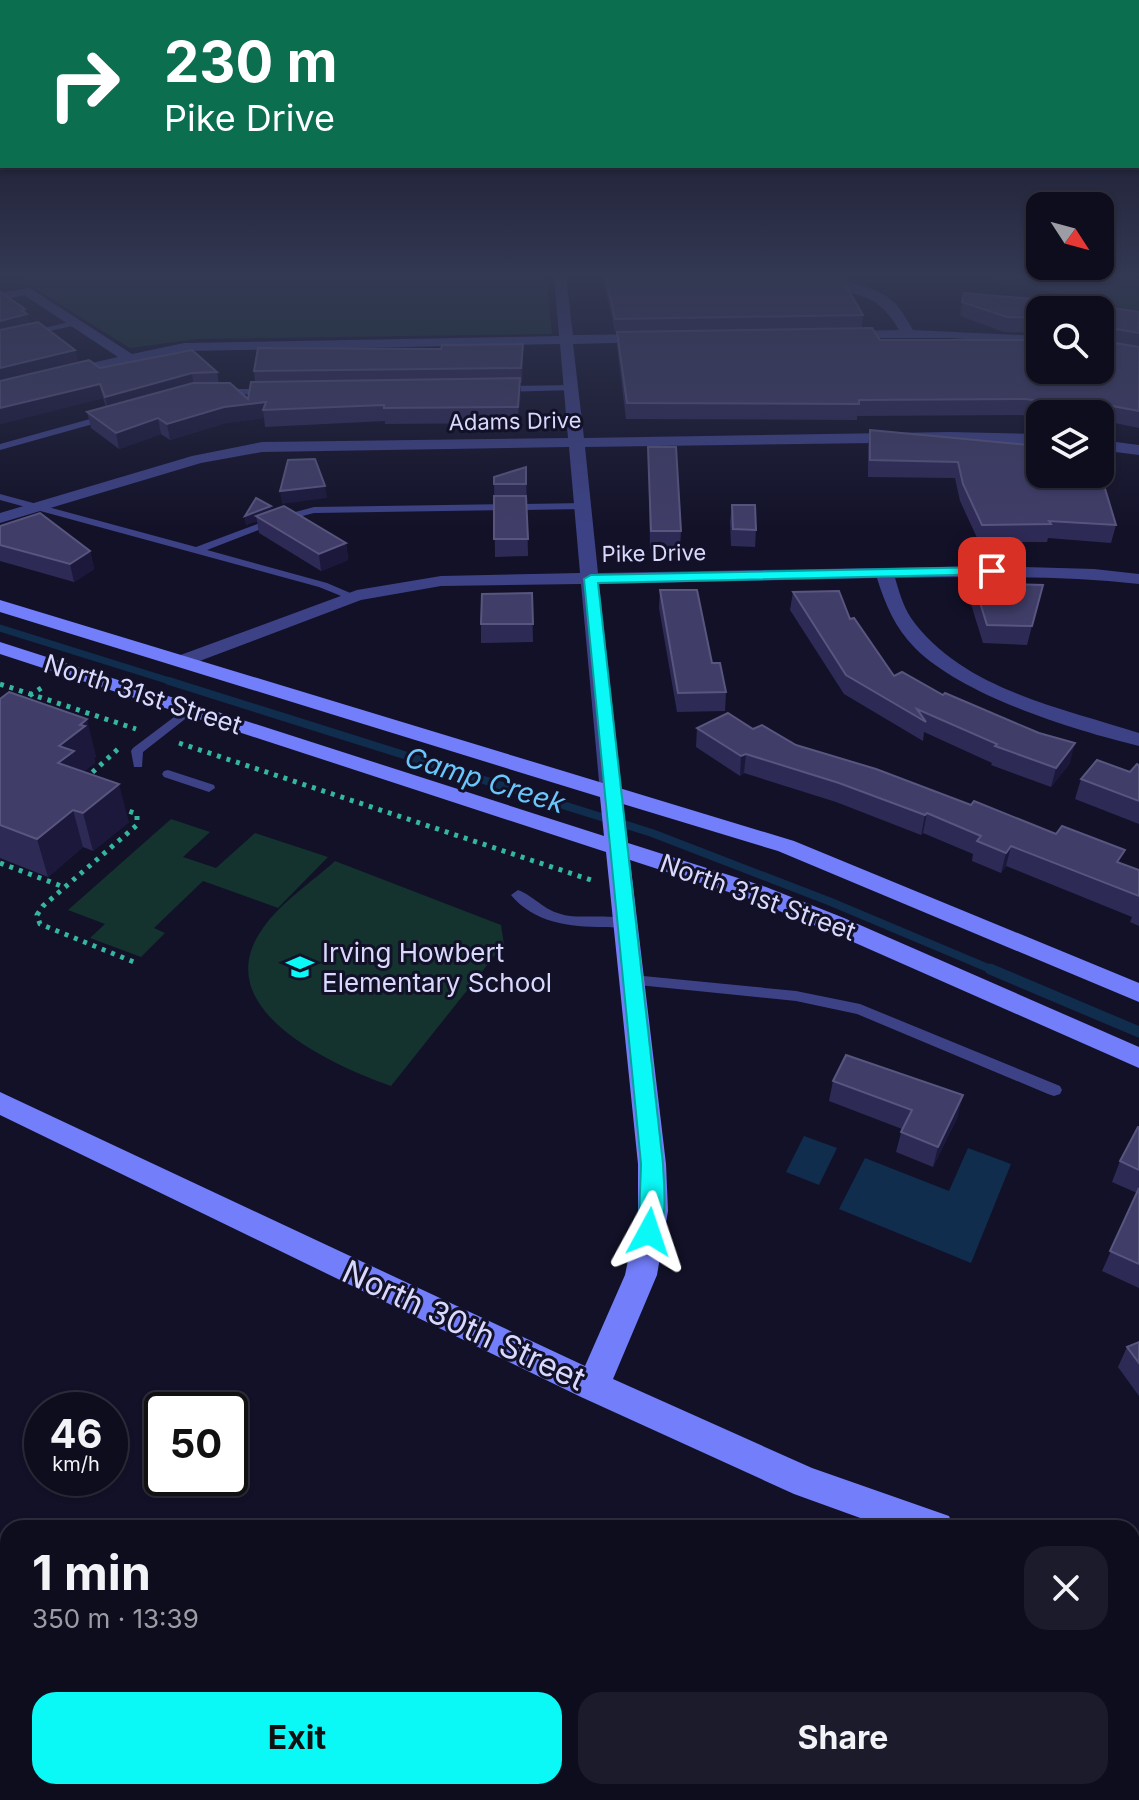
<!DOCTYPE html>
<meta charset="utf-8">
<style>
:root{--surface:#0e0d1e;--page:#1c1b2b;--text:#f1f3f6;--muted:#9b9ca4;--line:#2e2d3c;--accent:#0af8f6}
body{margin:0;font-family:Inter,sans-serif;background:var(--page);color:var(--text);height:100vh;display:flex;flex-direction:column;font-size:30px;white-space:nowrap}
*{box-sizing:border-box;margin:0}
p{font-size:26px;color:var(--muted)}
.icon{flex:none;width:44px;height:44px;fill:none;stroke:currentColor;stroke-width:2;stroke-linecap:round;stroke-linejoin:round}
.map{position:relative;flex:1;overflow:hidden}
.drawer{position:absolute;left:0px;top:1520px;width:1140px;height:280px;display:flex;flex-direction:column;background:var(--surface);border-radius:24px 24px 0 0;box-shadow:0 2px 6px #0004,0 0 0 2px var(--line)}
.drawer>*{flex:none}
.banner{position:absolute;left:0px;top:0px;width:1140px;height:168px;box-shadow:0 2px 6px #0004,0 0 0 2px var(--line);background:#0b6e4f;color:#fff;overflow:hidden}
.needle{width:52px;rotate:126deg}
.buttons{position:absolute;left:1026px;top:192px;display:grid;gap:16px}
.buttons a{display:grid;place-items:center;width:88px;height:88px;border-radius:16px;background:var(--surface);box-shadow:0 2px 6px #0004,0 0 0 2px var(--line);font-size:40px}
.speed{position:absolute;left:24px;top:1392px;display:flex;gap:16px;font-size:40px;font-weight:700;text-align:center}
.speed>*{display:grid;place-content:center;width:104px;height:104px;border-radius:50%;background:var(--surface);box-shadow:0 2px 6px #0004,0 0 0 2px var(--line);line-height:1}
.speed small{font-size:20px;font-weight:400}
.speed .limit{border:4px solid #111;border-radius:12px;background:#fff;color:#111}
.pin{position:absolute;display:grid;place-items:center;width:68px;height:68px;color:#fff;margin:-34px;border-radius:16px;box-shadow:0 4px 12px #0006}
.me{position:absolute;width:88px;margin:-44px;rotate:5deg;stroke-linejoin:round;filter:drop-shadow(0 0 6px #0008)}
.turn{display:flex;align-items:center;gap:28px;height:168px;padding:0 32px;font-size:36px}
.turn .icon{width:104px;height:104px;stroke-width:2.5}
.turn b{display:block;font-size:56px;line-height:68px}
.round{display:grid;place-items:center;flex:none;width:84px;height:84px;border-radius:24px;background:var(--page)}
.headline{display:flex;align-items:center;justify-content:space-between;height:136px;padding:0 32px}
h1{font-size:48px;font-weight:700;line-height:60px}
.cta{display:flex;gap:16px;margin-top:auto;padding:16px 32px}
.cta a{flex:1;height:92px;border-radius:24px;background:var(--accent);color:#111;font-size:32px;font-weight:700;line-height:92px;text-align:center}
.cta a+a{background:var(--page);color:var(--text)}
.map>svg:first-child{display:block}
</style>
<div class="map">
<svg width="1139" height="1800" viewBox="0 0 1139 1800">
<rect width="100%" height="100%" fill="#121128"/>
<!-- green -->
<g fill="#14322e">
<polygon points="16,277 547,277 552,334 198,339 130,348"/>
<polygon points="981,277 1139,277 1139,311"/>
<polygon points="171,819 210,832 183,857 216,868 255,833 328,857 278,908 203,881 154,928 165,933 141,957 90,938 105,924 68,910"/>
<path d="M335 861 501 925 504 944 391 1086C332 1065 205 1009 263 928 281 902 312 882 335 861Z"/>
</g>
<!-- water -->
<g fill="#102d4d">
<polygon points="804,1136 837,1148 819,1185 786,1172"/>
<polygon points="968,1148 1011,1164 971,1263 839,1209 865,1158 949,1191"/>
</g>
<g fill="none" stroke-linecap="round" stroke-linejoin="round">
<!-- stream-far2 -->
<polyline stroke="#102d4d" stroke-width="7" points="0,628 176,683"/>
<!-- stream-far1 -->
<polyline stroke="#102d4d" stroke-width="8" points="169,681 652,833 831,902 995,971"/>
<!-- stream -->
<polyline stroke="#102d4d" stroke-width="11" points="990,969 1139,1032"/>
<!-- path -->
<g stroke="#33b7a1" stroke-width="5" stroke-dasharray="4 6" stroke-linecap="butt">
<polyline points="0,684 136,729"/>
<polyline points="21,701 46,685"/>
<polyline points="179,743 591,880"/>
<polyline points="85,779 118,749"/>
<polyline points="120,808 137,814 137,825 43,906 37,915 40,924 134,962"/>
<polyline points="0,863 64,887"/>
</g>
<!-- lane -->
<g fill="#3d4286" fill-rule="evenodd">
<polygon points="74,321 78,323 77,325 0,342 0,338"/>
<polygon points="573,385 577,388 576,390 501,392 497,389 501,386"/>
<polygon points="268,389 271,390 271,394 221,395 217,392 221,389"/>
<polygon points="108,414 112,417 111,419 0,450 0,444"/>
<polygon points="0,494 196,547 273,518 314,507 584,503 589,506 584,509 314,513 279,522 207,550 327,583 355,595 355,599 351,600 319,587 0,500"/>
<polygon points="190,705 196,709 194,712 143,752 142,767 134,767 131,751 133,748"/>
<polygon points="168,770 214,785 215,788 209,792 164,777 162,774 164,771"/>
<path d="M518 890C538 898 543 912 570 916 587 918 623 913 634 923 626 930 615 927 604 927 570 927 534 923 511 895Z"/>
<polygon points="633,975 796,991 860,1004 1060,1086 1062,1090 1060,1094 1054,1096 1048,1094 857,1014 796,1001 628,984 626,980 628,976"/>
</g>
<!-- street -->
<g fill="#3d4286" fill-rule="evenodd">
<path d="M554 277H566L573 335 650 334 657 338 650 342 573 344 584 438 950 432 1040 434V444L950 442 585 447 598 573 992 566 1094 569 1139 574V584C1058 575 976 577 895 578 899 591 903 606 911 618 961 689 1062 708 1139 733V746C1073 730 963 696 915 648 895 628 885 604 877 578L599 584 622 792 611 799 600 792 581 584 441 586 361 600 189 665H175L172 661 175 657 357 590 441 576 580 573 569 447 262 452 201 463 0 523V513L192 456 262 442 568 438 560 344 184 351 66 377 61 376V370L118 357 24 295 0 301V293L30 288 132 354 184 343 559 336Z"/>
<path d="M809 277C830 277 874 285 890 299 901 307 906 319 913 330L1040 336V344L949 338H842L840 335 847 331 899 330C872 281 846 303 809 277Z"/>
<polygon points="1100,440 1139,445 1139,455 1100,450"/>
</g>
<!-- secondary -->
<g fill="#737efb" fill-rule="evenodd">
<polygon points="0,600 794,841 1139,983 1139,1002 778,851 623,804 628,843 766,887 844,918 1139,1047 1139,1068 826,930 750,899 630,860 666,1164 668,1211 657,1275 613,1379 812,1468 949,1516 954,1528 888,1528 794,1494 581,1397 0,1115 0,1092 585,1366 625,1275 638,1211 638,1164 606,852 0,654 0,642 604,836 600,797 0,612"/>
<polygon points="1132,1578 1139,1580 1139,1618 1132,1616"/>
</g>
</g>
<!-- wall -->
<g fill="#2e2a56">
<polygon points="603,277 832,277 863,315 862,328 880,340 1100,370 1100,310 1040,310 1040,333 1004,332 960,316 964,293 1139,312 1139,428 1100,420 1100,414 1040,414 1040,417 1021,415 857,416 857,420 626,419 617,346 617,332 615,332"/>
<polygon points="25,309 30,324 75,350 78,363 100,368 217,372 219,383 248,399 255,382 254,371 441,349 523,344 523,358 522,383 520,383 518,423 385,424 385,421 265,427 264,418 226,423 170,440 161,434 119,449 91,428 87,412 106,407 103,398 0,424"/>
<polygon points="870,430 1040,446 1116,525 1111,543 1048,538 1047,542 979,542 960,501 955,478 868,477 868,447"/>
<polygon points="648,447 681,531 680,549 650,549"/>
<polygon points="526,467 528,556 495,557 494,477"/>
<polygon points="732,505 756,530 755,547 731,546 730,522"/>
<polygon points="271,506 271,510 346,543 348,560 321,571 259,533 257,521 246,525 245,516"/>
<polygon points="0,526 90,551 94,569 74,582 0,561"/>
<polygon points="974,583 1038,603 1027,645 983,643 970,601"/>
<polygon points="660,590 712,663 726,692 725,711 677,712 659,608"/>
<polygon points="793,592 850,619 894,676 943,695 1070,763 1051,787 991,765 992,763 924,732 923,741 844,694 790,610"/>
<polygon points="532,593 533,642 481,643 481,624"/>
<polygon points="0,699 96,756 94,758 95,763 83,772 129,822 93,851 83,847 48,877 0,858"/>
<polygon points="697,728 753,729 1139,870 1139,926 1130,922 1132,917 1006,866 1001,873 972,861 973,854 923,833 921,835 836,802 744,773 740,776 696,747"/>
<polygon points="1139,765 1139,824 1075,799 1081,779 1130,772"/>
<polygon points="833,1081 958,1116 933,1167 896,1152 902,1129 829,1101"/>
<polygon points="1139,1127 1139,1288 1102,1271 1137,1193 1112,1182 1120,1161"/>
<polygon points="1139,1342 1139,1396 1118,1367 1127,1347"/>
</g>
<!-- shaded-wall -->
<g fill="#1b183c">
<polygon points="25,309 31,328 0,335 0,321"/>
<polygon points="523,344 523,358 522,383 521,368"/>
<polygon points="75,350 78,364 0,383 0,368"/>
<polygon points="192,373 194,387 108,411 105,397"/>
<polygon points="520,378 521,394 518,423 518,407"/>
<polygon points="100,384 103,398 0,424 0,408"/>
<polygon points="266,402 263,410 264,418 226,423 170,440 167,424 224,407"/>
<polygon points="158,418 161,434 119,449 116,433"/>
<polygon points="325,486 327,498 282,504 280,491"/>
<polygon points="271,507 272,515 256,516 257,521 246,525 245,516"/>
<polygon points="346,543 348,560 321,571 319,554"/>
<polygon points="90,551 94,569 74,582 70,564"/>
<polygon points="87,719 96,756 94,758 95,763 81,774 58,763 59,746 80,725"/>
<polygon points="1075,743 1070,763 1051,787 1056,768"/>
<polygon points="746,754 744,773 740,776 741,756"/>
<polygon points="119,784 129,822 93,851 83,813"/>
<polygon points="73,810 83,847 48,877 37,839"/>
<polygon points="927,813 923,833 921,835 925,815"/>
<polygon points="1011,846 1006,866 1001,873 1006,853"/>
<polygon points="963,1095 958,1116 933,1167 938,1147"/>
</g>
<!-- building -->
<g fill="#403d68" stroke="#58557f" stroke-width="2">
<polygon points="606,277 832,277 843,281 863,315 615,319"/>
<polygon points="0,292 25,309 22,310 27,314 0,321"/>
<polygon points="964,293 1091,304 1139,312 1139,333 1104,327 1100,330 1103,341 1139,347 1139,411 1091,402 1090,407 1025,399 859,400 859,404 627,403 617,332 872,328 880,340 1040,340 1040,370 1100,370 1100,310 1040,310 1040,318 1007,317 962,302"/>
<polygon points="38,322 75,350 0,368 0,330"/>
<polygon points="523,344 521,368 254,371 258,348 441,349 442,345"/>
<polygon points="192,350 217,372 192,373 105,397 100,384 0,408 0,381 89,360 100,368"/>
<polygon points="520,378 518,407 384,408 384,405 263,410 266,402 224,407 167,424 158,418 116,433 87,412 193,383 230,383 248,399 251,382"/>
<polygon points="870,430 1040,446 1040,474 1100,474 1100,472 1116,525 1049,521 1051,524 982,525 963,484 958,462 870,460"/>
<polygon points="648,447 676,447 681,531 651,531"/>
<polygon points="315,459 325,486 280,491 288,460"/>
<polygon points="526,467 526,484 494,484 494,477"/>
<polygon points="494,496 526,496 528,539 494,539"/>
<polygon points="256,498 271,506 245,516"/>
<polygon points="732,505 755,505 756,530 733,529"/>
<polygon points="284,506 346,543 319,554 256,516"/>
<polygon points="40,513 90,551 70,564 0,545 0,526"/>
<polygon points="974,583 1043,585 1032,626 987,625"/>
<polygon points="660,590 697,590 712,663 720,663 726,692 678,693"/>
<polygon points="839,591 850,619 854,618 894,676 902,672 943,695 945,693 1039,733 1075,743 1056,768 995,746 997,744 917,709 926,722 846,675 793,592"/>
<polygon points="532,593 533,624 481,624 482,594"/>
<polygon points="9,692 87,719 80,725 85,726 59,746 74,751 58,763 119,784 83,813 73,810 37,839 0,825 0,699"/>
<polygon points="728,713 753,729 762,725 796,745 876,769 971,805 974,801 1056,834 1062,826 1125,850 1117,862 1139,870 1139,896 1011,846 1006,853 977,841 981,836 927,813 925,815 839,783 746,754 741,756 697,728"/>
<polygon points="1097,760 1130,772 1137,764 1139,765 1139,801 1081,779"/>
<polygon points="846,1055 963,1095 938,1147 901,1132 912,1110 833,1081"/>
<polygon points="1138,1127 1139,1127 1139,1170 1120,1161"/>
<polygon points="1139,1188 1139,1264 1110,1251"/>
<polygon points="1139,1342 1139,1363 1127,1347"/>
</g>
<!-- sky -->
<linearGradient id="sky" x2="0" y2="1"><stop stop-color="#0a0916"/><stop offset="0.52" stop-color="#333853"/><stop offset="1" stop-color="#333853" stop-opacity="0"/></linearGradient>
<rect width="1139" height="529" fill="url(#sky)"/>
<!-- route -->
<path fill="#0af8f6" stroke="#06a1a0" stroke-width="2" d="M992 567 999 571 997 574 598 583 663 1164C664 1188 668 1217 657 1239L649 1242 641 1239C637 1231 641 1179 641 1164L584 579 591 575Z"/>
<!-- icons -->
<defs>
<g id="school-bare" transform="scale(2.16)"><path d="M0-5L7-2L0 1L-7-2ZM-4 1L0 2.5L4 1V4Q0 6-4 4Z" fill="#0af8f6" stroke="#121128" stroke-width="2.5" paint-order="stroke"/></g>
</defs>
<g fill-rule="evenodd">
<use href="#school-bare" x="300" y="967"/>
</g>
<g text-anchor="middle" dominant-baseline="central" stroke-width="6" stroke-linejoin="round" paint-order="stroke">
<!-- far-street labels -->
<g font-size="22" fill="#d9d9fe" stroke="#121128">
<text transform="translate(515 421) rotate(-1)">Adams Drive</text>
<text transform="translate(654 553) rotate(-1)">Pike Drive</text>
</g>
<!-- street labels -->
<g font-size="26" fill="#d9d9fe" stroke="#121128">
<text transform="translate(143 694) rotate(18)">North 31st Street</text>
<text transform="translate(758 897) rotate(20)">North 31st Street</text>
</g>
<!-- poi labels -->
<g font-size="26" fill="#d9d9fe" stroke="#121128" text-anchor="start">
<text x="322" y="952">Irving Howbert<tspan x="322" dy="30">Elementary School</tspan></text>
</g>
<!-- water labels -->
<g font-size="28" font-style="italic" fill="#6ac7fb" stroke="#121128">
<text transform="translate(485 780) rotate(17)">Camp Creek</text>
</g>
<!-- near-street labels -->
<g font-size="32" fill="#d9d9fe" stroke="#121128">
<text transform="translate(464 1325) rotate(25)">North 30th Street</text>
</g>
</g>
</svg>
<div class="buttons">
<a><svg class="needle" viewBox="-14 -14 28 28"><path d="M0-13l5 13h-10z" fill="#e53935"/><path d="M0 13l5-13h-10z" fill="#9b9ca4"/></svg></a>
<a><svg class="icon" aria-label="search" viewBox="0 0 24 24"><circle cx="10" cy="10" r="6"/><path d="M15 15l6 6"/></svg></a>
<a><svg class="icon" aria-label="layers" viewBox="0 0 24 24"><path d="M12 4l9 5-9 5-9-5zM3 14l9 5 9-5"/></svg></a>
</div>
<div class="speed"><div>46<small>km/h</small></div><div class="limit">50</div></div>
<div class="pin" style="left:992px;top:571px;background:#d93025"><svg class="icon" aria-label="arrive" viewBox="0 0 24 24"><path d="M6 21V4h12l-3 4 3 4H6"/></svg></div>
<svg class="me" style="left:649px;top:1232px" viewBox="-20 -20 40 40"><path d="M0-17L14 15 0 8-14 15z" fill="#0af8f6" stroke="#fff" stroke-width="4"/></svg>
<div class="banner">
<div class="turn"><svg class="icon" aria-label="right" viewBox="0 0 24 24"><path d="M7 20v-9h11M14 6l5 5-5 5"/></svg><div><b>230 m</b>Pike Drive</div></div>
</div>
<section class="drawer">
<div class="headline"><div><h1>1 min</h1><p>350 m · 13:39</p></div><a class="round"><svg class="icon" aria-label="close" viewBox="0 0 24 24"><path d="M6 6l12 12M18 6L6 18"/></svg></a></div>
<div class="cta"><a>Exit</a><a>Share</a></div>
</section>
</div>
